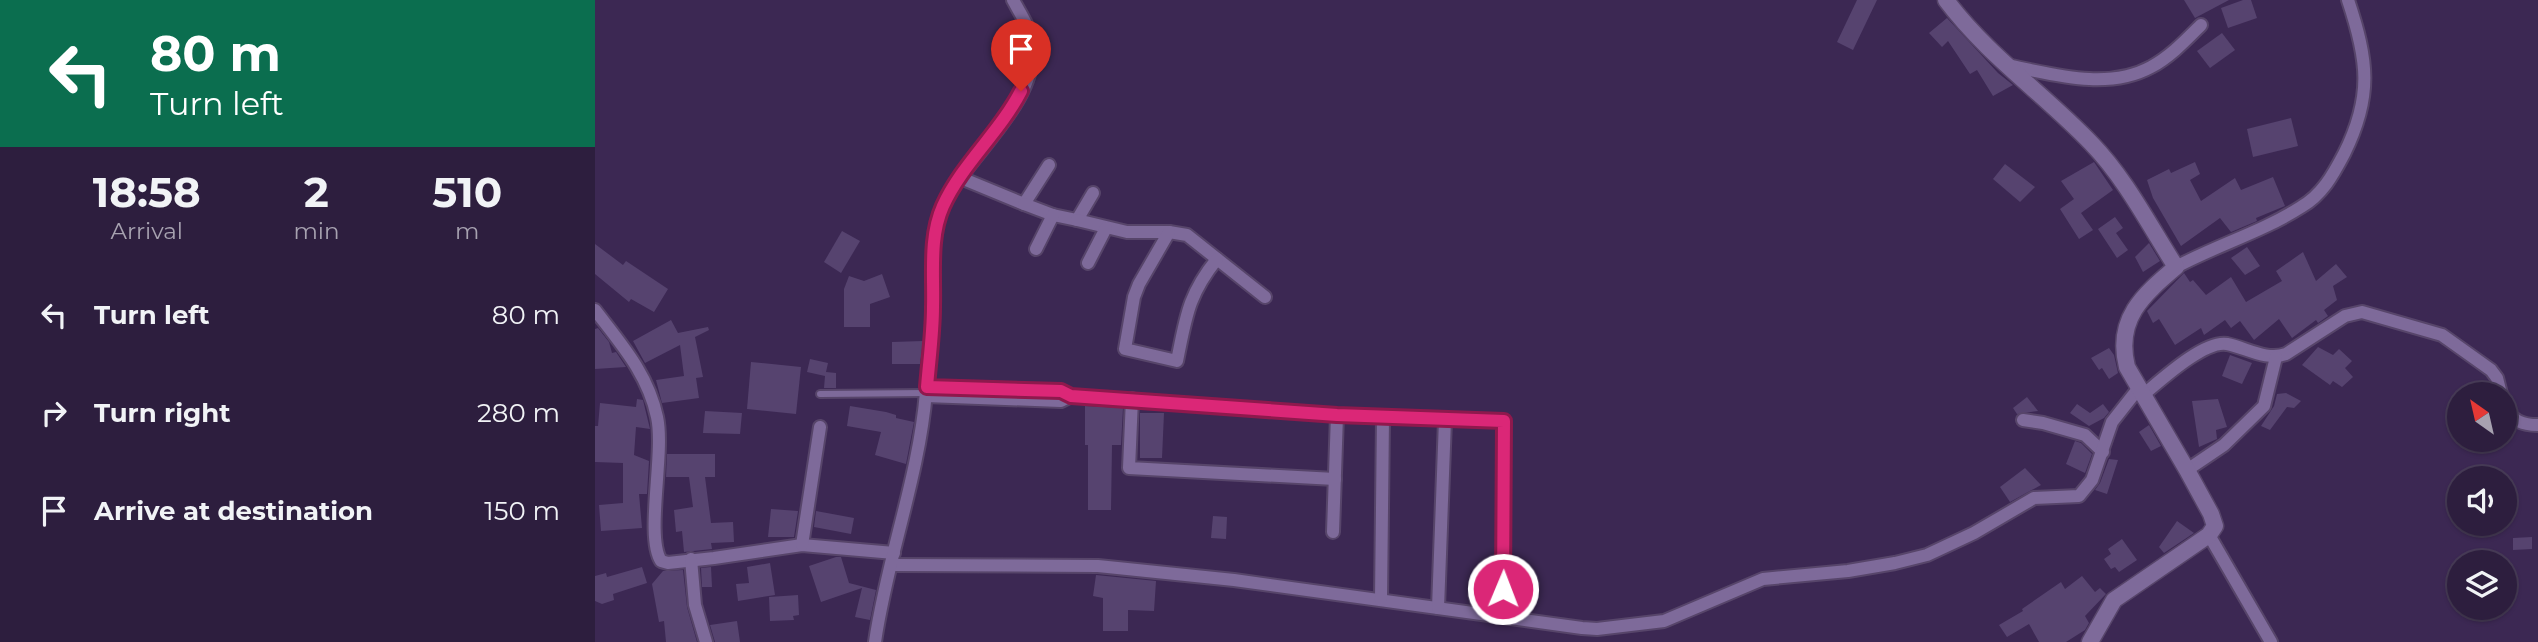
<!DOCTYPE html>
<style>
:root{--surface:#2d1e3e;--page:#352745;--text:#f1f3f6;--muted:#a7a2b0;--line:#483c58}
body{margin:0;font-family:Montserrat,sans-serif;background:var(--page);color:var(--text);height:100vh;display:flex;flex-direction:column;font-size:26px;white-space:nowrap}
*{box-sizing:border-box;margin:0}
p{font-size:23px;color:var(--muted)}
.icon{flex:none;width:38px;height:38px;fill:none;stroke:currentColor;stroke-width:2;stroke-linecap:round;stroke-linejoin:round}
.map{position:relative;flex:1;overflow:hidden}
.details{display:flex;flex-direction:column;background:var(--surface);width:595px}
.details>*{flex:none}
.hud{background:#0b6e4f;color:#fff;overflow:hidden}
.needle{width:46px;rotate:326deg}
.fabs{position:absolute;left:1852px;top:382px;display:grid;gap:14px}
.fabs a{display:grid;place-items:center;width:70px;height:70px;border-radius:50%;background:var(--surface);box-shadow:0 2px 5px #0004,0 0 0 2px var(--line);font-size:35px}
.pin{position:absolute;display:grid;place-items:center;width:60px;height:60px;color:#fff;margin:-72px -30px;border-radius:50% 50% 50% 0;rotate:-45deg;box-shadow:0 0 7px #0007}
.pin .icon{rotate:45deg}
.me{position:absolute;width:77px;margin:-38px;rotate:1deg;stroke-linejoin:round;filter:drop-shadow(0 0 5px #0008)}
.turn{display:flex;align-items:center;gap:24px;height:147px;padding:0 35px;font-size:32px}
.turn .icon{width:91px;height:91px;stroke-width:2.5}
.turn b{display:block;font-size:49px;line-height:60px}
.eta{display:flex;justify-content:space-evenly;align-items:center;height:119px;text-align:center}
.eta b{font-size:42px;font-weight:700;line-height:49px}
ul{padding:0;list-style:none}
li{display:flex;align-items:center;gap:21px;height:98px;padding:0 35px}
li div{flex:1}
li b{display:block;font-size:26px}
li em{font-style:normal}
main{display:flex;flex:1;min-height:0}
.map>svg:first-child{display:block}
</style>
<main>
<section class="details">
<div class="hud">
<div class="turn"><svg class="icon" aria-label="left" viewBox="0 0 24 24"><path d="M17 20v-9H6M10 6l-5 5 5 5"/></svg><div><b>80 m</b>Turn left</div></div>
</div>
<div class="eta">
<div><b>18:58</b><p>Arrival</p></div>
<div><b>2</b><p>min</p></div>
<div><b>510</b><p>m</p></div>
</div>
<ul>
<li><svg class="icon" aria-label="left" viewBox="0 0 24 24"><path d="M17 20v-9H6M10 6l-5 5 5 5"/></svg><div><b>Turn left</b></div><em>80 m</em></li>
<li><svg class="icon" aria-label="right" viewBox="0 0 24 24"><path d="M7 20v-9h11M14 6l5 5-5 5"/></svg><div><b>Turn right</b></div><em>280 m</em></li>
<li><svg class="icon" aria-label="arrive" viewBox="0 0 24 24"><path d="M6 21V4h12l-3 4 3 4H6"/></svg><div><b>Arrive at destination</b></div><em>150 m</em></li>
</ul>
</section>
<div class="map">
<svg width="1943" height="642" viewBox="0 0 1943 642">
<rect width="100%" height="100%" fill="#3c2853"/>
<!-- building -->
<g fill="#56436f">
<polygon points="1262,0 1282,0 1258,50 1242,42"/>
<polygon points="1589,0 1634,0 1600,18"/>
<polygon points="1648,0 1656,0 1662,18 1633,28 1626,8"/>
<polygon points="1352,18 1403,73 1418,85 1398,96 1382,70 1375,74 1353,41 1347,47 1334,33"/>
<polygon points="1627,33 1640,50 1615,68 1602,51"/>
<polygon points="1696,118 1703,146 1658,157 1652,129"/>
<polygon points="1499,162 1518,190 1486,213 1498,230 1484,239 1465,209 1479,199 1466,181"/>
<polygon points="1600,162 1605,174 1595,180 1606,201 1640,178 1646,190 1678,177 1690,206 1661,218 1662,221 1636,232 1625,218 1586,246 1558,198 1552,180 1574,169 1576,173"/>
<polygon points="1410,164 1440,187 1425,202 1398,179"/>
<polygon points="1520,217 1528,228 1521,233 1533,250 1522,258 1503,229"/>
<polygon points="247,231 265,241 246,273 229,262"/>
<polygon points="1554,243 1565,261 1548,272 1540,257"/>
<polygon points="0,244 28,265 31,261 73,289 59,312 36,299 34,302 0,274"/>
<polygon points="1652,247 1665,266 1650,275 1636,258"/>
<polygon points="1708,252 1721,281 1741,264 1752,277 1738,286 1742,300 1729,310 1733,316 1723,323 1721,320 1697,338 1684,319 1659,340 1645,321 1636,328 1630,320 1609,335 1606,328 1580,345 1564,319 1558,323 1552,311 1589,273 1595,282 1598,280 1611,295 1636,277 1651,302 1687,281 1681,271"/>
<polygon points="287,274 295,297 275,304 275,327 249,327 249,289 254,276 269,281"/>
<polygon points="76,320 83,333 113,327 114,330 100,337 108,377 101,378 104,398 67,403 61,380 89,376 85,345 50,363 38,341"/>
<polygon points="3,328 14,342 17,353 21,352 31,367 0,369 0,329"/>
<polygon points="328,341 325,364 297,364 297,342"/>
<polygon points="1723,347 1738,355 1744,349 1757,361 1750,368 1758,377 1747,387 1738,381 1735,385 1707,365"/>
<polygon points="1514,348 1519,355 1523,373 1514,379 1507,368 1504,370 1496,358"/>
<polygon points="1635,355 1657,363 1647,384 1627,376"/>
<polygon points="215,359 233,363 231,372 241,373 241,388 229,388 230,376 212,372"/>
<polygon points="156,362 206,367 201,414 152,409"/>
<polygon points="1691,393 1706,401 1699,408 1692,407 1675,430 1666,426 1679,406 1682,394"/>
<polygon points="1432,397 1443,411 1422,414 1418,408"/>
<polygon points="42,399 48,400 55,429 41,427 39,455 54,461 52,494 44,494 47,528 6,531 4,505 28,503 28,463 0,462 0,426 3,426 5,403 41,407"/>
<polygon points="1623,399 1632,427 1621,430 1622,439 1604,447 1597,401"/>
<polygon points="1482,404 1495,413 1508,404 1514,412 1509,418 1494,426 1475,413"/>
<polygon points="255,406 291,412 301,415 301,418 319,422 311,464 280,455 286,432 252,426"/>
<polygon points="490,406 528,408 526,445 517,445 516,510 493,510 493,445 490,445"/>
<polygon points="110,411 147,413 145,434 108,433"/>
<polygon points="545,413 569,413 567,458 545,458"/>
<polygon points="1554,425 1566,446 1556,451 1544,432"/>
<polygon points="1480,441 1486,443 1497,454 1490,473 1471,464"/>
<polygon points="72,454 120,454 120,477 110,477 116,523 138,522 139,542 116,543 117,549 89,552 87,531 81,532 79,510 98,507 94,477 71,477"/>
<polygon points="1514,459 1523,460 1512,494 1500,490 1505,483"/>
<polygon points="1430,468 1446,485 1415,502 1405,487"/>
<polygon points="176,509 203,511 199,537 173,537"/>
<polygon points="221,511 259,518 256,534 219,527"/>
<polygon points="618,516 632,517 631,539 616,538"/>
<polygon points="1582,521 1599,533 1569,553 1564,547"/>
<polygon points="1937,537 1937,549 1918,550 1918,538"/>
<polygon points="1527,539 1542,560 1524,572 1520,567 1516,569 1509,559 1516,554 1513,549"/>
<polygon points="241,557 246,557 254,583 281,590 275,620 260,617 267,588 226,602 214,566"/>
<polygon points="175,563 180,595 143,601 141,584 154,583 152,567"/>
<polygon points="47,567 52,583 18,594 19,600 7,604 0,601 0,576 11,573 12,577"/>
<polygon points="116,567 117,587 107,587 106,568"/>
<polygon points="88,570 92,607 102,642 71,642 69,621 64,622 57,584 68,571"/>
<polygon points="501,575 561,581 559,611 533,610 533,631 508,631 508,598 498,596"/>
<polygon points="1487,576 1500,592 1505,588 1511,594 1490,616 1494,623 1490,630 1471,642 1444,642 1434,624 1412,637 1404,625 1428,611 1427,609 1466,582 1470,589"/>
<polygon points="203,595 204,615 198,616 199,620 175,621 174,597"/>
<polygon points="142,621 145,642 120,642 115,625"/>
</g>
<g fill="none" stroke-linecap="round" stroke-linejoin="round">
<!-- service casing -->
<g stroke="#57456a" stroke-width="10">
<polyline id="service" points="225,394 331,393"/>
</g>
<!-- minor casing -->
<g stroke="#57456a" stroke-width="16">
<g id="minor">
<path d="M1411 65C1457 74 1512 91 1556 67 1575 57 1591 40 1606 25"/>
<polyline points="366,178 429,204 454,165"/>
<polyline points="429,204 458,215 482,220 498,193"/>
<polyline points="482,220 532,232 574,232 592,235 670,297"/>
<path d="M574 232 544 284 539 297 530 349 582 361C591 317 593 295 622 259"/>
<polyline points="441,249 458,215"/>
<polyline points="493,263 511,228"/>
<path d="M1581 267C1622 245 1667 232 1706 207 1727 195 1738 175 1749 154 1778 96 1773 60 1753 0"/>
<path d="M0 310C26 344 53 374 62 417 70 453 50 536 66 561L73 563 119 558 207 545 299 553"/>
<polyline points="332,387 466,391 476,396 742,415"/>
<path d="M1548 395C1565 381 1609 340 1632 344 1652 348 1671 361 1691 354L1750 316 1767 312 1847 335 1896 370 1902 378 1906 394"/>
<polyline points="331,396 466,401 476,396"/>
<polyline points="537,399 534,468 740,479"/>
<path d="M1909 407C1918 421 1927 425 1943 425"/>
<polyline points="1428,420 1448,423 1490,435 1508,452"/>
<polyline points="1592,470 1629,445 1669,406 1681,357"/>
<polyline points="738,532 742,415 788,417"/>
<polyline points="1614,535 1676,642"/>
<polyline points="207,545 225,427"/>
<polyline points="96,559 100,605 111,642"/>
<polyline points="296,565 503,566 639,580 987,628 1002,629 1069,621 1168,579 1253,571 1300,563 1332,555 1379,533 1439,498 1484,496 1497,480 1517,422 1543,389"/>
<polyline points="786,600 788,417 909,421 908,617"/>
<polyline points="843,608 850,420"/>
<path d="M280 642C292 558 324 477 331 392 334 364 338 336 338 308 339 275 334 239 347 208 370 156 444 104 437 44 436 29 425 13 418 0"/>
</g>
</g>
<!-- tertiary casing -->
<g stroke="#57456a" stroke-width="19">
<path id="tertiary" d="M1351 0C1392 55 1449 94 1496 143 1531 179 1554 225 1581 267 1548 295 1520 319 1532 367L1592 470 1616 514 1620 526 1614 535 1519 600 1495 642"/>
</g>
<!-- service -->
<use href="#service" stroke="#7e6a9a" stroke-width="6"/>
<!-- minor -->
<use href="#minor" stroke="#7e6a9a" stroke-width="12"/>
<!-- tertiary -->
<use href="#tertiary" stroke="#7e6a9a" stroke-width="16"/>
</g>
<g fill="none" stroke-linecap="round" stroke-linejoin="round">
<!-- route casing -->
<g stroke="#8e194d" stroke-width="18">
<path id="route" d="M426 91C405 132 367 164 348 206 334 237 339 274 338 307 338 334 334 361 332 387L466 391 476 396 742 415 909 421 908 589"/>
</g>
<!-- route -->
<use href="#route" stroke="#db2777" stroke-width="12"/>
</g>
</svg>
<div class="fabs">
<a><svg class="needle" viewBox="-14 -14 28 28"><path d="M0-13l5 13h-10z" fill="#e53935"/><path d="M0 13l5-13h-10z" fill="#a7a2b0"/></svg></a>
<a><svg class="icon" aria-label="sound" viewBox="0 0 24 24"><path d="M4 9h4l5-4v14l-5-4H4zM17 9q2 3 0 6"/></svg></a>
<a><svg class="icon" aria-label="layers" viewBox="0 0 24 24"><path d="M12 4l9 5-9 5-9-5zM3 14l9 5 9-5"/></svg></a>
</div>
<div class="pin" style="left:426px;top:91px;background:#d93025"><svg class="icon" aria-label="arrive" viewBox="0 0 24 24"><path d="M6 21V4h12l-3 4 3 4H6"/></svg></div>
<svg class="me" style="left:908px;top:589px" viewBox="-20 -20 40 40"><circle r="17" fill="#db2777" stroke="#fff" stroke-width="3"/><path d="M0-11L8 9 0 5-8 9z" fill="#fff"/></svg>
</div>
</main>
